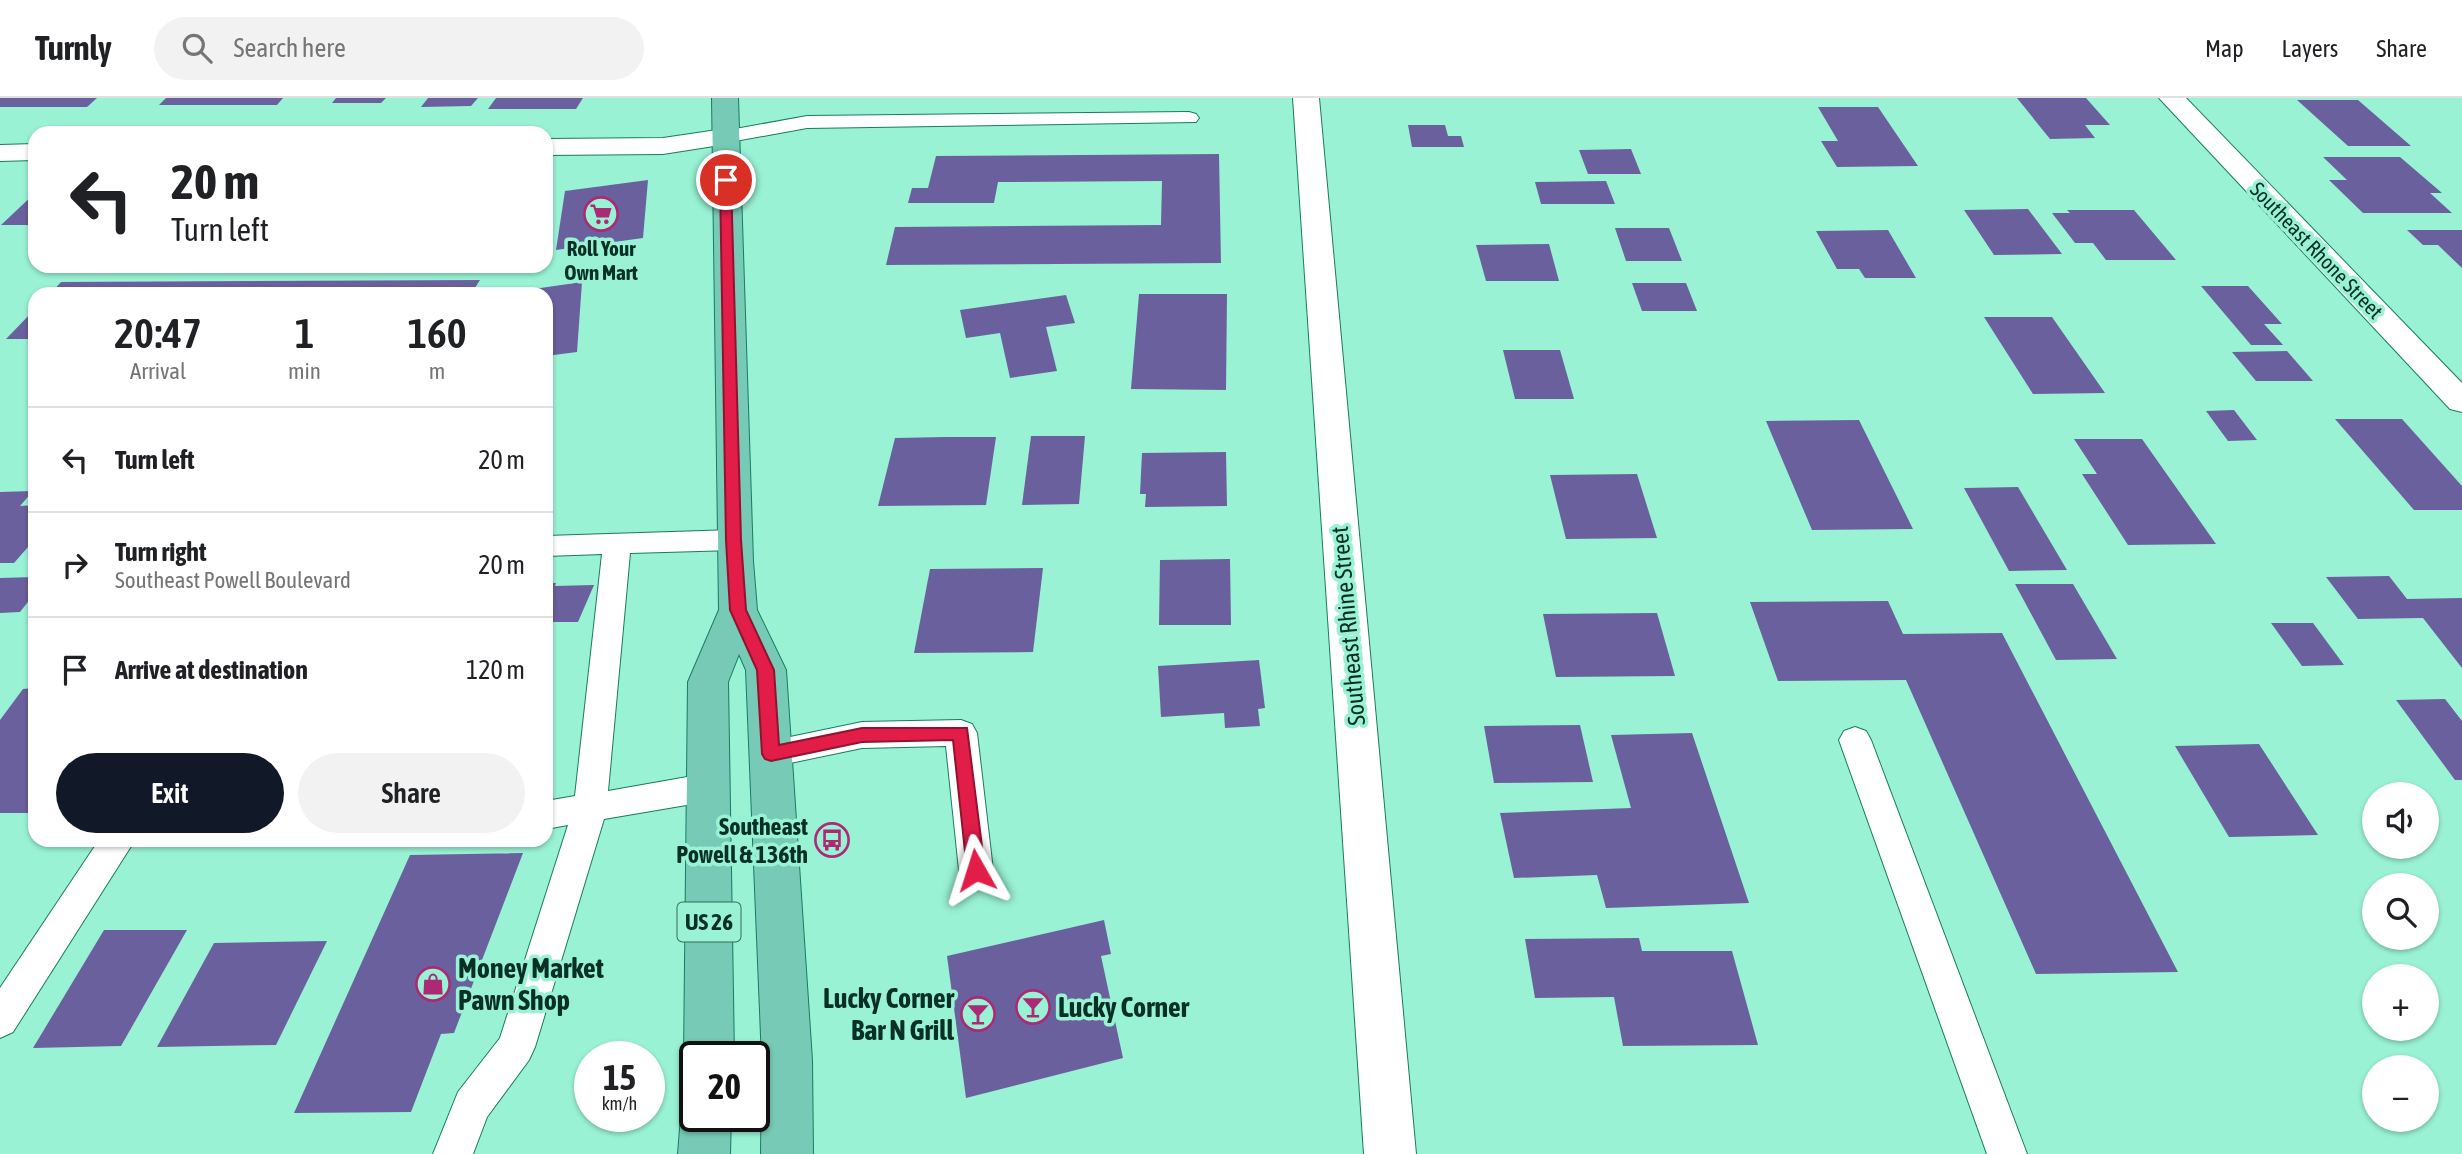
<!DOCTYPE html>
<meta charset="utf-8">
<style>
:root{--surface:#fff;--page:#f2f2f2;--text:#202124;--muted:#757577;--line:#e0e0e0;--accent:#111827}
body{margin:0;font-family:"Asap Condensed",sans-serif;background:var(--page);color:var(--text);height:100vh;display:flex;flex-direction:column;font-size:26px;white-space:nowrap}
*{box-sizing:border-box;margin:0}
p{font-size:23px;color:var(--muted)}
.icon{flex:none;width:38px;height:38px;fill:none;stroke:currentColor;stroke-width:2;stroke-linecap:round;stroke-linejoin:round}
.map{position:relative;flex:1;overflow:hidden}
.sheet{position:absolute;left:28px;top:189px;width:525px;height:560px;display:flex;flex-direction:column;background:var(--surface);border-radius:21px;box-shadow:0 2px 5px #0004}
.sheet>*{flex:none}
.top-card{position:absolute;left:28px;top:28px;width:525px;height:147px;border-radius:21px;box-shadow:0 2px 5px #0004;background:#fff;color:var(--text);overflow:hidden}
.controls{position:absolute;left:2362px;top:684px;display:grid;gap:14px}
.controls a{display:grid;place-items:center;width:77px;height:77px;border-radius:50%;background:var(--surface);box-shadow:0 2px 5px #0004;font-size:35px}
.speed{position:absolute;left:574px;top:943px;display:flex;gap:14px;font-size:35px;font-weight:700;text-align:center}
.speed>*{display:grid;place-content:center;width:91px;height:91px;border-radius:50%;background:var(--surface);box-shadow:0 2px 5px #0004;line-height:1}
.speed small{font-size:18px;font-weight:400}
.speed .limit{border:4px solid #111;border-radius:10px;background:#fff;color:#111}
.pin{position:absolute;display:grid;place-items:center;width:60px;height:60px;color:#fff;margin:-30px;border:4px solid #fff;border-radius:50%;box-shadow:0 2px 7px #0007}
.me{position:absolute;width:77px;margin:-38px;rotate:354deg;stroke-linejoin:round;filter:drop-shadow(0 0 5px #0008)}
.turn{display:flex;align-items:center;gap:24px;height:147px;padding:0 28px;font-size:32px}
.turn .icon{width:91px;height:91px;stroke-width:2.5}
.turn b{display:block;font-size:49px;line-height:60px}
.eta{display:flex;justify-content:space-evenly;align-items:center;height:119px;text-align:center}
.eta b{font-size:42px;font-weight:600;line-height:49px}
.primary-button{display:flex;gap:14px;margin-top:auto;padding:14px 28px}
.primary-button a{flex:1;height:80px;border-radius:42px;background:var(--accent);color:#fff;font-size:28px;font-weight:600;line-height:80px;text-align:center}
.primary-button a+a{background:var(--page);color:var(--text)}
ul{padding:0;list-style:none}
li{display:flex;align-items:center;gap:21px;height:105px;padding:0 28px;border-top:2px solid var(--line)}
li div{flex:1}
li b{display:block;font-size:26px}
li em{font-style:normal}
header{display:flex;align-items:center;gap:42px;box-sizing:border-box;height:98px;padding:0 35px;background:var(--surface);border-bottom:2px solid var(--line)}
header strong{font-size:33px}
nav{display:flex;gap:38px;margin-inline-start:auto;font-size:24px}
.search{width:490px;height:63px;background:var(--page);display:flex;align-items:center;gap:18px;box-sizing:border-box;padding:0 24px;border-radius:38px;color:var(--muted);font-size:26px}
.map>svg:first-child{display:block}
</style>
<header>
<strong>Turnly</strong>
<div class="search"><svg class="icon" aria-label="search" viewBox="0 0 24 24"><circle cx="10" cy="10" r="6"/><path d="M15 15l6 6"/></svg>Search here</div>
<nav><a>Map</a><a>Layers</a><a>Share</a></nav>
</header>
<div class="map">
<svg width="2462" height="1056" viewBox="0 0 2462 1056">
<rect width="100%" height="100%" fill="#99f2d4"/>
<!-- building -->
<g fill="#6b609e">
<polygon points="0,0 97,0 87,9 0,9"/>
<polygon points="166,0 283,0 277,7 159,7"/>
<polygon points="336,0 386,0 381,5 332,5"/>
<polygon points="428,0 478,0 471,8 421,9"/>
<polygon points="496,0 583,0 576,11 488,11"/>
<polygon points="2017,0 2086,0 2110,27 2085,27 2095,40 2050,41"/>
<polygon points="2297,2 2358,2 2411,48 2348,48"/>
<polygon points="1818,9 1878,9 1918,68 1837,69 1821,43 1838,43"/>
<polygon points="1408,27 1445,27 1448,38 1461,38 1464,49 1412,49"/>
<polygon points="1631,51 1641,76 1588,76 1579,52"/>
<polygon points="1219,56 1221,165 886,167 895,129 1161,127 1162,83 998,84 994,105 908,105 912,90 928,90 936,58"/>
<polygon points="2323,59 2400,59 2442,95 2430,95 2452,115 2363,115 2329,82 2347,82"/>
<polygon points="648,82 643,140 556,152 565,93"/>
<polygon points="1606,83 1615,106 1541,106 1535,84"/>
<polygon points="35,95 35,127 1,127"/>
<polygon points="2028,111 2062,156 1994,157 1964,112"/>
<polygon points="2067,112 2134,112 2176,162 2106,162 2093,145 2075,145 2052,115 2070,115"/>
<polygon points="1615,130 1669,130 1682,163 1626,163"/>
<polygon points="1888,132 1916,180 1865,180 1859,171 1837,171 1816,133"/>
<polygon points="2407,132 2462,132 2462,170 2438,147 2423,147"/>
<polygon points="1549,146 1559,183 1486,183 1476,147"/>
<polygon points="480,182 471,196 50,196 61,184"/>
<polygon points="582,184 577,254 546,258 546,196 513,194"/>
<polygon points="1632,185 1686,185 1697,213 1642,213"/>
<polygon points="2201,188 2248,188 2282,226 2264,226 2283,247 2251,247"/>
<polygon points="1139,196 1227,196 1226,292 1131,291"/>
<polygon points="1066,197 1075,225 1046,229 1057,273 1010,280 1000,235 966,240 960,212"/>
<polygon points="35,211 35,241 6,241"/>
<polygon points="1984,219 2052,219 2105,295 2033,296"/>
<polygon points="1503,252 1560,252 1574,301 1515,301"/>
<polygon points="2287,253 2313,283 2256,283 2232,254"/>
<polygon points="2234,312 2257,342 2228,343 2206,313"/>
<polygon points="2335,321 2402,321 2462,388 2462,412 2414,412"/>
<polygon points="1859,322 1913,431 1812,432 1766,323"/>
<polygon points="1031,338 1085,338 1079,406 1022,407"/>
<polygon points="946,339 996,339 986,407 878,408 895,340"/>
<polygon points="2074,341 2142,341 2216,446 2128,447 2082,376 2097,376"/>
<polygon points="1226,354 1227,408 1145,409 1146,396 1140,396 1142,355"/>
<polygon points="1637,376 1657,440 1566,441 1550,377"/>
<polygon points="2018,389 2067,472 2009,473 1964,390"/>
<polygon points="33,393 20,408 35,407 35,449 28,449 14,465 0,465 0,394"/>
<polygon points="1230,461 1231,527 1159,527 1160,462"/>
<polygon points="1043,470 1033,554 914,555 930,471"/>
<polygon points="2389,478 2407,501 2462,500 2462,570 2423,520 2358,521 2326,479"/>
<polygon points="35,479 35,495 20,514 0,515 0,480"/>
<polygon points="546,485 556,485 555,488 594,487 578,524 546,524"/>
<polygon points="2015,486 2073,486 2117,561 2056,562"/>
<polygon points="1888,503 1903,536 2002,535 2178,874 2036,876 1906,582 1778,583 1750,504"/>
<polygon points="1657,515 1675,578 1556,579 1543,516"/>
<polygon points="2271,525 2313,525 2344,567 2302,568"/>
<polygon points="1259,562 1265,610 1258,611 1260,628 1225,630 1224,615 1161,619 1158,568"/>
<polygon points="35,590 35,709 31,715 0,715 0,622 23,591"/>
<polygon points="2445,601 2462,623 2462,682 2455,682 2396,602"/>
<polygon points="1580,627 1593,684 1494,685 1484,628"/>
<polygon points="1692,635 1749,805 1606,810 1597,777 1514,780 1500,715 1631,710 1611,637"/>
<polygon points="2259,646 2318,737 2229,739 2175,648"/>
<polygon points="523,755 454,935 441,936 411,1014 294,1015 410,757"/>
<polygon points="1104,822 1111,856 1101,858 1123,960 966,1000 947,858"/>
<polygon points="104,832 187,832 121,948 33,950"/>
<polygon points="1639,840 1642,853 1732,853 1758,947 1623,948 1614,899 1535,900 1525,841"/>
<polygon points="327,843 276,947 157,949 214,845"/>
</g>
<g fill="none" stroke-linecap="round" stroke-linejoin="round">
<!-- service casing -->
<g stroke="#187b62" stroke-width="2">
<g id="service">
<polygon points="1189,14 1196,16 1199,20 1196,24 807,30 724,45 717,43 714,39 717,35 724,33 807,18"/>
<polygon points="734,432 744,435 748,442 744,449 734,452 630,455 608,693 710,675 722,679 726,689 722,699 710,703 604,721 535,949 529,962 487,1019 473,1056 433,1056 458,994 500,940 568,727 546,731 546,703 575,698 602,456 546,458 546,438"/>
<polygon points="961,622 972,626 977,635 993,772 988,783 976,787 964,783 959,772 946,648 862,650 771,669 760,665 755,656 760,647 771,643 862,624"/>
<polygon points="1855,629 1866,633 1871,642 2027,1056 1987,1056 1839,642 1844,633"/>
<polygon points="99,742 135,742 13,934 0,940 0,890"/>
</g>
</g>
<!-- minor casing -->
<g stroke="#187b62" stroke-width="2">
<g id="minor">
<polygon points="1293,0 1319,0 1416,1056 1364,1056"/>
<polygon points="2159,0 2186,0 2462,285 2462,314 2450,311"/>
<polygon points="724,31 733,33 737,39 733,45 663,56 546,57 546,41 663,40"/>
<polygon points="35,46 35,62 0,63 0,47"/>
</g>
</g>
<!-- primary casing -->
<g stroke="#167d63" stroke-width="2">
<g id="primary">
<polygon points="712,0 738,0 753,463 757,512 786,572 812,962 813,1056 761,1056 762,962 746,572 739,556 728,584 734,959 695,959 695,977 692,976 684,959 688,584 719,512"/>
<polygon points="695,998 695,1018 731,1018 730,1056 678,1056 681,1018 688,1000"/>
</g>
</g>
<!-- service -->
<use href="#service" fill="#fff" fill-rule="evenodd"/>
<!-- minor -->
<use href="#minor" fill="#fff" fill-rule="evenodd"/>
<!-- primary -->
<use href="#primary" fill="#77cab5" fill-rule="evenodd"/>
</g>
<!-- route -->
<polygon fill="#e11d48" stroke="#92132f" stroke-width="2" points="726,78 731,82 741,442 746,512 774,572 779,647 862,630 967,630 985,772 982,777 976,780 969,777 967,772 953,642 862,644 771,663 765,661 762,656 757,572 730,512 726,442 720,82"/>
<!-- icons -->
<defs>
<g id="supermarket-ring" transform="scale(1.75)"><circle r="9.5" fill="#99f2d4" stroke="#ac2973" stroke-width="1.5"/><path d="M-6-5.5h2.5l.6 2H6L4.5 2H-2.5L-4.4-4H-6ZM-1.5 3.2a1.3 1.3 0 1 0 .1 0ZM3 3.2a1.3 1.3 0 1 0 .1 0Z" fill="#ac2973"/></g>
<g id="bus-ring" transform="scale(1.75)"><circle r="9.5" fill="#99f2d4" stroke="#ac2973" stroke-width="1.5"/><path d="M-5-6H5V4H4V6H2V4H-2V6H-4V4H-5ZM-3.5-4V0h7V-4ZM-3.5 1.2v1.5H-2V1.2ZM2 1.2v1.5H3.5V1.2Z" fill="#ac2973"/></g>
<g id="shop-ring" transform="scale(1.75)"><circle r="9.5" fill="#99f2d4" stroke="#ac2973" stroke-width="1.5"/><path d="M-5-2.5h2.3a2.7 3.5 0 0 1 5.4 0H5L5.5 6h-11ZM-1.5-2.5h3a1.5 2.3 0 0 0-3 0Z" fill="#ac2973"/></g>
<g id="bar-ring" transform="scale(1.75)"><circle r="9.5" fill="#99f2d4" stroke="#ac2973" stroke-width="1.5"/><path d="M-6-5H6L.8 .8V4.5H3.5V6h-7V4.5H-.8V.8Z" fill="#ac2973"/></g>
</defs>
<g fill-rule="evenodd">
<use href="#supermarket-ring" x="601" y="116"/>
<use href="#bus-ring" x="832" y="742"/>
<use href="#shop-ring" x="433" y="886"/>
<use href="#bar-ring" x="1033" y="909"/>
<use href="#bar-ring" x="978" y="916"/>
</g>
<g text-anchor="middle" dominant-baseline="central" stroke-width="7" stroke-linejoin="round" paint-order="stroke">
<!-- far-poi labels -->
<g font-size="21" font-weight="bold" fill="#083025" stroke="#99f2d4">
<text x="601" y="150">Roll Your<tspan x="601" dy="24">Own Mart</tspan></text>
</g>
<!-- far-street labels -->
<g font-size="21" fill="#083025" stroke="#99f2d4">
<text transform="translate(2317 152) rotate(46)">Southeast Rhone Street</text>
</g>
<!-- shield labels -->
<rect fill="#99f2d4" stroke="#346a5a" stroke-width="2" x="677.5" y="804.5" width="63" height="39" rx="5"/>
<g font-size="23" font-weight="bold" fill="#083025">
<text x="709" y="824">US 26</text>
</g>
<!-- street labels -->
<g font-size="24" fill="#083025" stroke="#99f2d4">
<text transform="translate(1348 528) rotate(-95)">Southeast Rhine Street</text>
</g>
<!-- poi labels -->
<g font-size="24" font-weight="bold" fill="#083025" stroke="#99f2d4" text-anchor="end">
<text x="808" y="728">Southeast<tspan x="808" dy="28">Powell &amp; 136th</tspan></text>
</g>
<!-- near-poi labels -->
<g font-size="28" font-weight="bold" fill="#083025" stroke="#99f2d4" text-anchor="start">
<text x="458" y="870">Money Market<tspan x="458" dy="32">Pawn Shop</tspan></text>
<text x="954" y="900" text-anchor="end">Lucky Corner<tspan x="954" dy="32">Bar N Grill</tspan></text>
<text x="1058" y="909">Lucky Corner</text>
</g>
</g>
</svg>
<div class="controls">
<a><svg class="icon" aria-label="sound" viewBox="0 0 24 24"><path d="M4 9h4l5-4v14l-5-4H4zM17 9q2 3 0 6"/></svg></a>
<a><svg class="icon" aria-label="search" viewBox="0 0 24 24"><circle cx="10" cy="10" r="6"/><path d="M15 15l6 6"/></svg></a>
<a>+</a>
<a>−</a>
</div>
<div class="speed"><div>15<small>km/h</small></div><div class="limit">20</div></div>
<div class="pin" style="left:726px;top:82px;background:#d93025"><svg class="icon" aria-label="arrive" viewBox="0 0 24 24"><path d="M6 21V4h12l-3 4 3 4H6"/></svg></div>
<svg class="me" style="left:976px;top:772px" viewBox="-20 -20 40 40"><path d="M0-17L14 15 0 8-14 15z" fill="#e11d48" stroke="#fff" stroke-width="4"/></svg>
<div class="top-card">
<div class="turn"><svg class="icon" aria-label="left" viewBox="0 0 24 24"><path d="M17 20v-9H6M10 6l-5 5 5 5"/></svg><div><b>20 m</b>Turn left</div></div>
</div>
<section class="sheet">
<div class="eta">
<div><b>20:47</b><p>Arrival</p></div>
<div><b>1</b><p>min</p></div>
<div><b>160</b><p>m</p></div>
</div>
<ul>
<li><svg class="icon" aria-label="left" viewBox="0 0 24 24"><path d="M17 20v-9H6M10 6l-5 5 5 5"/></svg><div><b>Turn left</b></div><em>20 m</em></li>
<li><svg class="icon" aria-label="right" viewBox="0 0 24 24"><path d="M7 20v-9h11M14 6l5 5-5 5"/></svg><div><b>Turn right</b><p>Southeast Powell Boulevard</p></div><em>20 m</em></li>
<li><svg class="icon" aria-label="arrive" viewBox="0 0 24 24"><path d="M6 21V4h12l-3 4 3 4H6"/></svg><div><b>Arrive at destination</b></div><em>120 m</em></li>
</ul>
<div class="primary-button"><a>Exit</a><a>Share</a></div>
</section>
</div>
